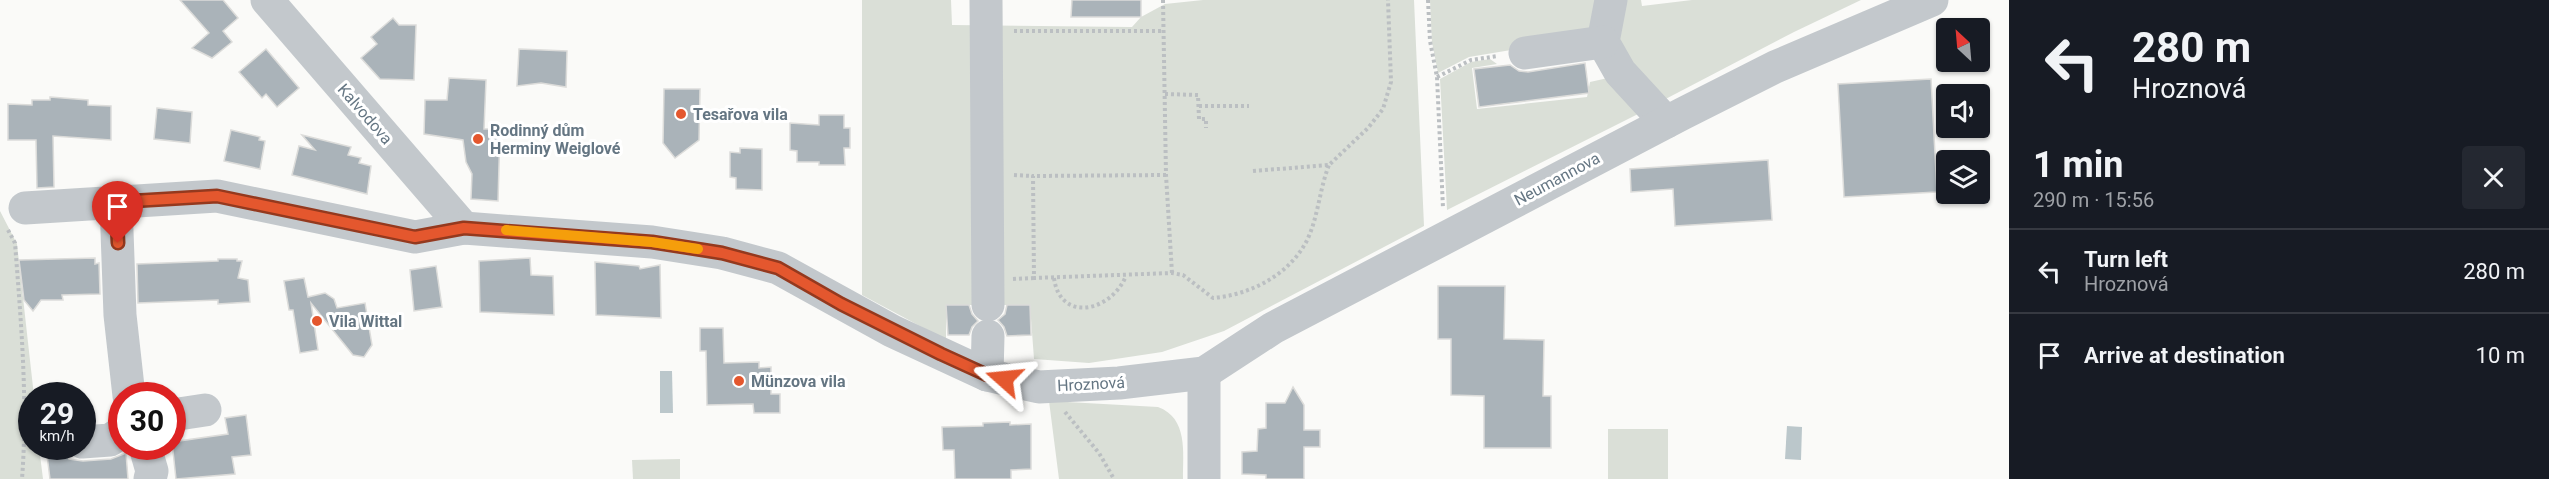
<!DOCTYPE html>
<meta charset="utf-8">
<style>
:root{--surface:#171b24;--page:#242831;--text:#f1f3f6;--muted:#9ea1a6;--line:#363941}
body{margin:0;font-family:Roboto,sans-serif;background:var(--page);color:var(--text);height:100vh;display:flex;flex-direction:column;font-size:22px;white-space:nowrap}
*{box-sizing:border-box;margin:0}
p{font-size:20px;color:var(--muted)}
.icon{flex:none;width:33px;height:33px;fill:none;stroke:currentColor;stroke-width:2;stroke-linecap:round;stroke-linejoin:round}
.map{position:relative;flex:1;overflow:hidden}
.panel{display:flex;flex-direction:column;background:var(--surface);width:540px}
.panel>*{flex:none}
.hud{background:#171b24;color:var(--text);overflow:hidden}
.needle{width:39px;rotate:334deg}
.controls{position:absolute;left:1936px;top:18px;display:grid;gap:12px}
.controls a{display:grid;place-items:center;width:54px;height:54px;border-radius:6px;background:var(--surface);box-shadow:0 2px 4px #0004;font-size:30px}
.speed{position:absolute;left:18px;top:382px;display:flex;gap:12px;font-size:30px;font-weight:700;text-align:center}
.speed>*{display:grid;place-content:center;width:78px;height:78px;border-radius:50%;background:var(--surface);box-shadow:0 2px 4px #0004;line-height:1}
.speed small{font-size:15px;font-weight:400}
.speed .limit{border:9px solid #d22;background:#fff;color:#111}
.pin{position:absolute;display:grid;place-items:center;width:51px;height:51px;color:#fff;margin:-62px -26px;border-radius:50% 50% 50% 0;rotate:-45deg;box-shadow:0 0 6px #0007}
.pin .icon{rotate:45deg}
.me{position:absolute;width:66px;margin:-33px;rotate:288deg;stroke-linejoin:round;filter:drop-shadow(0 0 4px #0008)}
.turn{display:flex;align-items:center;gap:21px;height:126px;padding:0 24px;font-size:27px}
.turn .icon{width:78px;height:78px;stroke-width:2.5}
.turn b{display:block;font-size:42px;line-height:51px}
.round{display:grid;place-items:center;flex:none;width:63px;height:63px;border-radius:6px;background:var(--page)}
.summary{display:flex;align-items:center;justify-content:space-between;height:102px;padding:0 24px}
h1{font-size:36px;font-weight:700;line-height:45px}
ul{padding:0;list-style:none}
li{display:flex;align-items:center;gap:18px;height:84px;padding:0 24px;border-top:2px solid var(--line)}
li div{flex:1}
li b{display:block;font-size:22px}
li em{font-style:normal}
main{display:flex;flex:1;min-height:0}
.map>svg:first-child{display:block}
</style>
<main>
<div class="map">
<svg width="2009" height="479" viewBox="0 0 2009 479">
<rect width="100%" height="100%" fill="#fafaf8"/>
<!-- green -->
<g fill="#dadfd7">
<polygon points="862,0 951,0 952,25 1132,27 1141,17 1165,4 1203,0 1414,0 1424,226 1224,331 1162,352 1089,363 1034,359 1030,305 946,305 946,340 862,295"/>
<polygon points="1430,0 1606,0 1594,28 1523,48 1469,57 1438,73 1432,42"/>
<polygon points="1617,0 1641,0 1642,6 1692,0 1861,0 1794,32 1656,104 1619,60"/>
<polygon points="1490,59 1497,64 1472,68 1477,109 1587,97 1590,82 1617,76 1646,110 1447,210 1440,79 1471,62"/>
<polygon points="0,211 17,244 34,396 32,396 32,447 39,447 43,479 0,479"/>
<path d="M1049 401 1158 407C1188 418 1183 452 1183 479H1059Z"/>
<rect x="1608" y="429" width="60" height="50"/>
<polygon points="680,459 680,479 633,479 632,460"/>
</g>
<!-- water -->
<g fill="#bbc7cb">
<polygon points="660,371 672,371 673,413 660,413"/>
<polygon points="1787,426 1802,427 1801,460 1785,459"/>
</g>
<!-- building -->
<g fill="#aab3b9" stroke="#dcdcda" stroke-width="1.5">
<polygon points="180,0 223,0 238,18 223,31 232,42 212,58 192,48 209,33"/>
<polygon points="1072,0 1141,0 1141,17 1071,17"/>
<polygon points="393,18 399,25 416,25 414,80 380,79 361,58 377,44 371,37"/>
<polygon points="266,49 299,88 277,107 266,94 262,98 239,72"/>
<polygon points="519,49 567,51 566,87 541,83 517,86"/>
<polygon points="1585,63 1589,93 1479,107 1474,69 1510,65 1519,71 1528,72"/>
<polygon points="449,78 486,80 484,129 500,129 498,201 471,199 472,174 466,162 463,140 424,134 425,100 447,100"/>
<polygon points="1931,79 1937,192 1844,197 1838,84"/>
<polygon points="664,89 700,89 699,140 675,158 663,143"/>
<polygon points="50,97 88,100 88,105 111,106 111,140 53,136 54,187 37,188 36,140 8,140 8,104 32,105 32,100 50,100"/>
<polygon points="157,108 192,112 190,143 154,139"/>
<polygon points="819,115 844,115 844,128 850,128 850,148 844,148 845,165 819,165 819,162 797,162 797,151 790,150 790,123 819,125"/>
<polygon points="231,130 260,137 259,140 265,141 260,169 224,161"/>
<polygon points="302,135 351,147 348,155 361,158 359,163 371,166 367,194 292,175 299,146 315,150"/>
<polygon points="740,148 762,149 762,190 736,189 736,178 730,177 730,152 740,153"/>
<polygon points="1768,160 1772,220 1675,226 1673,189 1631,192 1630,169"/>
<polygon points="95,258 95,264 99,263 100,294 62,295 63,300 41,300 33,311 24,300 19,260"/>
<polygon points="530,258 531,275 553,276 554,315 480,312 479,261"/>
<polygon points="218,259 237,259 237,261 242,261 238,278 248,280 250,302 218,304 218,300 138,303 137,264 218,261"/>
<polygon points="595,262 639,266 640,269 660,265 661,318 596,315"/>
<polygon points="436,266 442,307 414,311 410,270"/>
<polygon points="304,278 308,297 325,293 334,299 337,308 365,303 372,345 364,357 353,355 311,303 318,350 300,353 293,310 289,310 284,281"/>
<polygon points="1438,286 1505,286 1504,339 1544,340 1543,396 1551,396 1551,448 1484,448 1484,396 1451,395 1451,339 1438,339"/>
<polygon points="946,305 969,305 972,314 978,321 972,327 969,335 948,335"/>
<polygon points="1007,305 1030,305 1031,335 1007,336 1004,327 998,320 1005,314"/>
<polygon points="700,328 723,328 724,363 759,362 759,368 771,367 771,394 780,394 780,413 754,413 753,404 707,405 706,351 700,351"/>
<polygon points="1293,387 1304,405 1304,430 1320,430 1320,447 1304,447 1304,479 1266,479 1266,475 1242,474 1242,452 1257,451 1258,429 1266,428 1266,403 1285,403"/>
<polygon points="246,415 251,455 232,457 235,474 176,479 172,442 228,434 225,418"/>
<polygon points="1010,422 1010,425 1031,424 1031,469 1011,470 1011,479 955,479 954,450 943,450 942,427 983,426 983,423"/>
<polygon points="46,447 64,447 69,459 83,461 111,459 126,453 128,479 50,479"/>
</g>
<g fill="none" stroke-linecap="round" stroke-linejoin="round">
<!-- path -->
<g stroke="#bbbfc2" stroke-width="4" stroke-dasharray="3 3" stroke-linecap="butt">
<polyline points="1163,0 1166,175 1172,273"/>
<polyline points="1428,0 1430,41 1437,77 1443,208"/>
<polyline points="1014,31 1164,31"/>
<polyline points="1437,77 1471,60 1498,56"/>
<polyline points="1165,94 1198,95 1199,119 1206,119 1206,128"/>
<polyline points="1199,106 1249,106"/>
<polyline points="1253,171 1329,165 1368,128 1383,109 1391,82 1388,0"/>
<polyline points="1014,175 1033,176"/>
<path d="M1166 175 1033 176 1034 278 1172 273 1183 275 1213 298C1248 295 1286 277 1305 244 1318 221 1319 190 1329 165"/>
<path d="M8 230 15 243C21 322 28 400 22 479"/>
<path d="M1054 278C1060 323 1111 312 1126 276"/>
<polyline points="1013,279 1034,278"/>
<polyline points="1065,412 1099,453 1114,479"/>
</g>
<!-- minor -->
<g stroke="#c3c8cc" stroke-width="33">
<polyline points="267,0 464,228"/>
<polyline points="986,0 988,305"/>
<polyline points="1611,0 1603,42 1620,72 1666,122"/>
<polyline points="1525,53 1603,42"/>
<polyline points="116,203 120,315 129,396"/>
<polyline points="25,208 217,196 415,237 464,228 652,242 722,253 778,268 892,331 987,375 1039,387 1119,383 1204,373 1273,328 1682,114 1775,67 1932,0"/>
<polyline points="1204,373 1204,479"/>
<polyline points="987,375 988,336"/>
<polyline points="172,415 205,410"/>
<polyline points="82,442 110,440 122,432"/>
<polyline points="145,447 152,471 150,479"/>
</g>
</g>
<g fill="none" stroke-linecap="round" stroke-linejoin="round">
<!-- route casing -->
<g stroke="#94391e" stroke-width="15">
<polyline id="route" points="118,243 116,202 217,196 415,237 464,228 652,242 722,253 778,268 841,304 941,354 987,375 1004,379"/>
</g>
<!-- route -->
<use href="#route" stroke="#e4572e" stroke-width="10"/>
<!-- slow -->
<polyline stroke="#f59e0b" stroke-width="10" points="506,230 652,242 698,249"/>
</g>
<!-- markers -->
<g fill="#e4572e" stroke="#fff" stroke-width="2">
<circle cx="681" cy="114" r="6"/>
<circle cx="478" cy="139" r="6"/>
<circle cx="317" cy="321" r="6"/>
<circle cx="739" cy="381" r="6"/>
</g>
<g text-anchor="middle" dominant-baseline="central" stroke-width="6" stroke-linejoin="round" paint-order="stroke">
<!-- street labels -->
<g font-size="16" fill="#657683" stroke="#fff">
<text transform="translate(365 114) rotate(49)">Kalvodova</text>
<text transform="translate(1557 179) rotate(-28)">Neumannova</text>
<text transform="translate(1091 384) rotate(-3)">Hroznová</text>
</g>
<!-- poi labels -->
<g font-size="16" font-weight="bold" fill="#657683" stroke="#fff" text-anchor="start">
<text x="693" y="114">Tesařova vila</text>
<text x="490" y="130">Rodinný dům<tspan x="490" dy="18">Herminy Weiglové</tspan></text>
<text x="329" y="321">Vila Wittal</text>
<text x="751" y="381">Münzova vila</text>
</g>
</g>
</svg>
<div class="controls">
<a><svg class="needle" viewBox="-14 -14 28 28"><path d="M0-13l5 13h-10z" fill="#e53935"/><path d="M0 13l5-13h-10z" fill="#9ea1a6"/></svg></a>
<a><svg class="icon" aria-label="sound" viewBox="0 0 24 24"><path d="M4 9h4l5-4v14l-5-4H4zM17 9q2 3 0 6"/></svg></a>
<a><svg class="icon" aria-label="layers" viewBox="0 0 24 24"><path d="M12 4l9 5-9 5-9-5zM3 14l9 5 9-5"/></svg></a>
</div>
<div class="speed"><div>29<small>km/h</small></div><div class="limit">30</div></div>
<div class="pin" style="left:118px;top:243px;background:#d93025"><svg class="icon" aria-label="arrive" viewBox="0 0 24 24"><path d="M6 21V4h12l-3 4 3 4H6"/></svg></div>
<svg class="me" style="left:1004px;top:379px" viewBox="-20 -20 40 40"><path d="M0-17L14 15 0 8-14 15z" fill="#e4572e" stroke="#fff" stroke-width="4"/></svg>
</div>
<section class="panel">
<div class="hud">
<div class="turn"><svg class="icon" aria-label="left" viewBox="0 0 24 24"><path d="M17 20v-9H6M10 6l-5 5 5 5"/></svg><div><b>280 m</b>Hroznová</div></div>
</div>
<div class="summary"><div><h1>1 min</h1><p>290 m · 15:56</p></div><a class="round"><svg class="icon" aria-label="close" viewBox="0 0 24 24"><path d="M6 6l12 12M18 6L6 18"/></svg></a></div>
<ul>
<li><svg class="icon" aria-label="left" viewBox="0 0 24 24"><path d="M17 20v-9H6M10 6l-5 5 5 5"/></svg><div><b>Turn left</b><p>Hroznová</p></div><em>280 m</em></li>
<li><svg class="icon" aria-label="arrive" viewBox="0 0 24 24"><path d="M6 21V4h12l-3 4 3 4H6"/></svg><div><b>Arrive at destination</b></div><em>10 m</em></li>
</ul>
</section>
</main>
